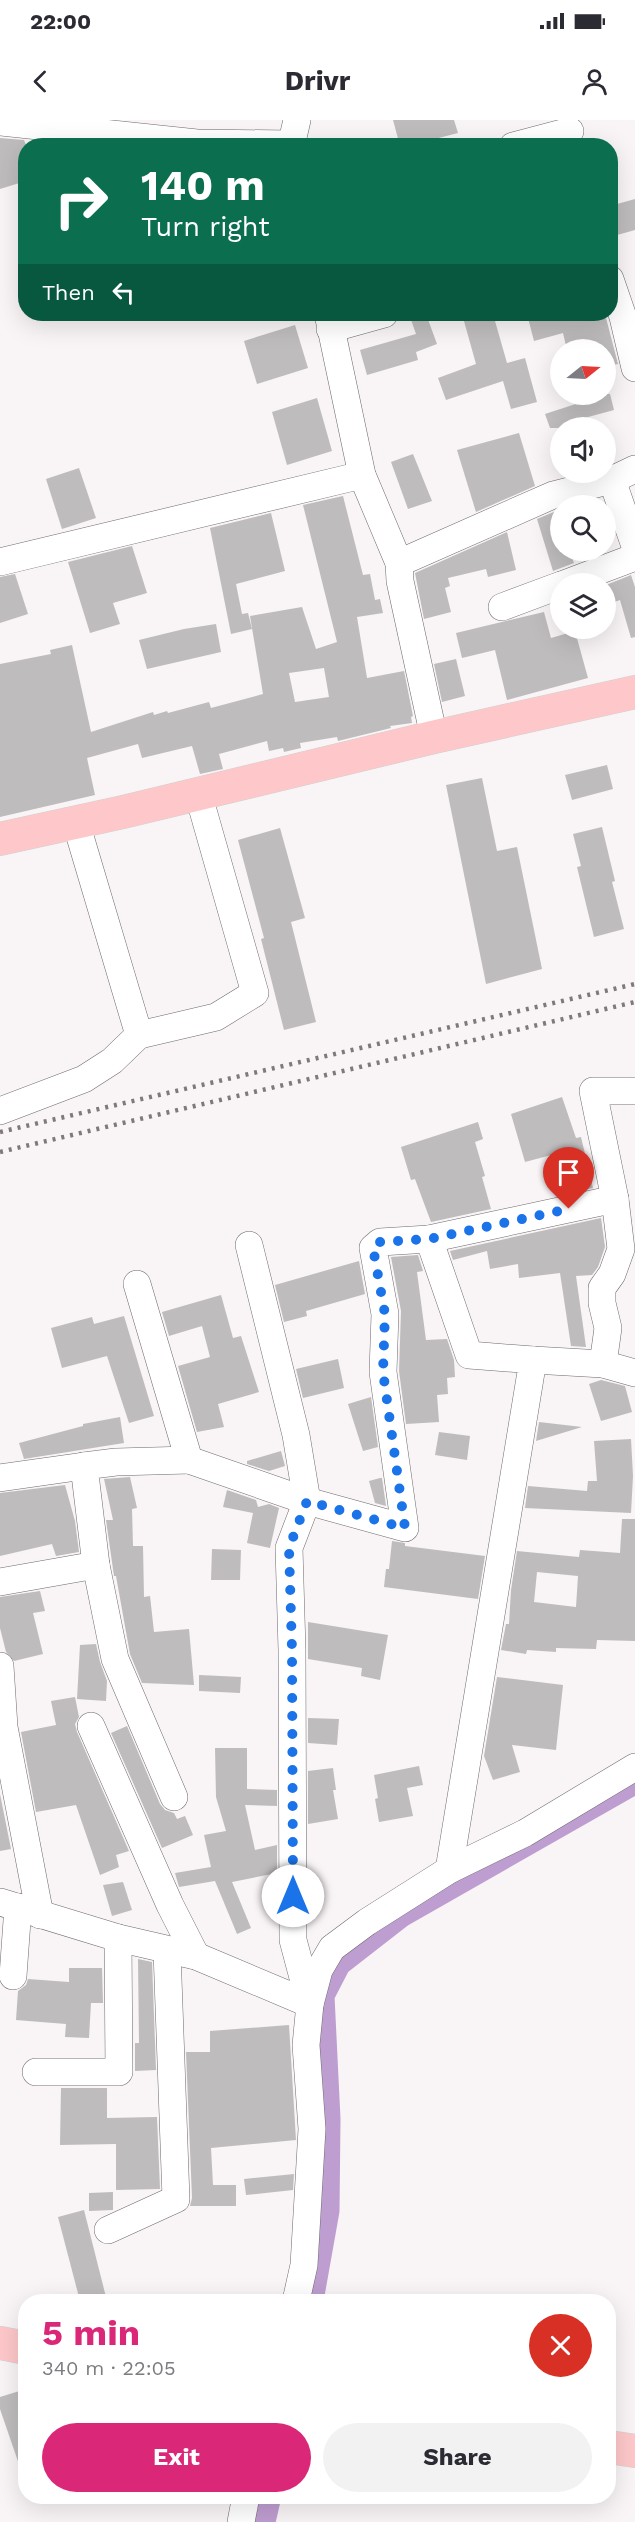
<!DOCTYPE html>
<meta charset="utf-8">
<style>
:root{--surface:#fff;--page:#f2f2f3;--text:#2b2b33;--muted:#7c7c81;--accent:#db2777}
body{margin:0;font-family:"Work Sans",sans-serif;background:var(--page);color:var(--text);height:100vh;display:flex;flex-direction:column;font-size:22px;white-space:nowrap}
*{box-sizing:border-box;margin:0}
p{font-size:20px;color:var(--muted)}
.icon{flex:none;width:33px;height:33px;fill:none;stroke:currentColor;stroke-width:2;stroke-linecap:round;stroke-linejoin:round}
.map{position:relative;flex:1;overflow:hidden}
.panel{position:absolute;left:18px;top:2174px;width:598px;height:210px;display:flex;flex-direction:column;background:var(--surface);border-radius:24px;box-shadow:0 6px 24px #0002}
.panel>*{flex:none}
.guide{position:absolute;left:18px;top:18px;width:600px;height:183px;border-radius:24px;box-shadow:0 6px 24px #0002;background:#0b6e4f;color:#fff;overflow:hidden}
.needle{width:39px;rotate:72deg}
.buttons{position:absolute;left:550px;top:219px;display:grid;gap:12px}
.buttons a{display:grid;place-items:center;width:66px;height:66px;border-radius:50%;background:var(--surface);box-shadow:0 6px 24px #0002;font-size:30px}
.pin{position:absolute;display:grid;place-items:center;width:51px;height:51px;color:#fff;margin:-62px -26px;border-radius:50% 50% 50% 0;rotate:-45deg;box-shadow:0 0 6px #0007}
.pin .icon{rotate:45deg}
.me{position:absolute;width:66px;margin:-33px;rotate:0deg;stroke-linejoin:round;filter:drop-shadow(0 0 4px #0008)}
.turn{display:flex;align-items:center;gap:21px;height:126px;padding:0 24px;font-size:27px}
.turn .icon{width:78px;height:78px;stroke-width:2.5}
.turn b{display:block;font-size:42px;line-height:51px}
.then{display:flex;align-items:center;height:57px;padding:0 24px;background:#0003;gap:12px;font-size:22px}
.round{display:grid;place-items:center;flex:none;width:63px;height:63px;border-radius:32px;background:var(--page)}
.head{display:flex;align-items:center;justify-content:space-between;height:102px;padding:0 24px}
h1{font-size:36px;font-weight:700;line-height:45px;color:var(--accent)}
.action{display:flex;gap:12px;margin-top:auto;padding:12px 24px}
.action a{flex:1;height:69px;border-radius:36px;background:var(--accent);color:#fff;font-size:24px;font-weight:700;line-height:69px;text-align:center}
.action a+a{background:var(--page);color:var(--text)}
.status{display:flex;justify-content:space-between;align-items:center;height:42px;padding:0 30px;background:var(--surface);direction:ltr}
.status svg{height:16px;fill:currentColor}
header{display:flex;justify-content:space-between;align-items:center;height:78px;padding:0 24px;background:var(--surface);font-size:27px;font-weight:700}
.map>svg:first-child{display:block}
</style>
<div class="status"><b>22:00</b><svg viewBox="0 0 49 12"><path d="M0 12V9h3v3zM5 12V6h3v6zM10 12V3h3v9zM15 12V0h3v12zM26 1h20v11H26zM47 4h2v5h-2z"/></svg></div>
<header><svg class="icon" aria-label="back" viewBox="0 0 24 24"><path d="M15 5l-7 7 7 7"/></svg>Drivr<svg class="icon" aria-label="person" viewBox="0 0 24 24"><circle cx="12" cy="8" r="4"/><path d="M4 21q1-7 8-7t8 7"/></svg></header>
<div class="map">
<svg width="635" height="2402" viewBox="0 0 635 2402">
<rect width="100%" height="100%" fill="#f9f4f5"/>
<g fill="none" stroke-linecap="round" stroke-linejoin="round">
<!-- canal -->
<g stroke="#be9dd0" stroke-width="21">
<polyline points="313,2181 329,2091 330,1999 324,1876 340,1845 403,1796 635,1664"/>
<polyline points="265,2402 271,2376"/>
</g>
</g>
<!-- building -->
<g fill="#bfbcbe" fill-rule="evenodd">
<polygon points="393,0 454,0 458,13 427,21 428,26 400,26"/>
<polygon points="0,18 24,20 26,25 26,61 0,69"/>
<polygon points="635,79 635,110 610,117 610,86"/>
<polygon points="409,194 426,194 437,224 416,232 418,240 367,255 360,230 416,214"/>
<polygon points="462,194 493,194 507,243 525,238 537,282 511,289 503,261 446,280 438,258 476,244"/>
<polygon points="527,194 605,194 618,244 606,247 606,230 567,230 563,213 534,221"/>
<polygon points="295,205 308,248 257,264 244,221"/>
<polygon points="583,274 610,274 614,290 577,300 579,308 550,308 545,294 585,281"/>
<polygon points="317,278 332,331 287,345 272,292"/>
<polygon points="519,313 535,366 476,392 457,330"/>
<polygon points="413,334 432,381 408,389 391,342"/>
<polygon points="79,348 96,398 62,409 46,359"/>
<path d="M343 376 363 455 370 454 375 480 380 479 383 493 357 497 367 558 404 551 413 596 411 597 412 603 390 606 391 608 342 620 338 621 337 617 300 623 301 628 284 632 283 628 269 631 267 621 219 634 223 649 200 654 192 626 142 638 138 624 87 638 95 675 0 697V544L51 534 50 530 72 525 91 612 153 592 154 595 167 591 168 593 209 582 211 588 263 574 250 496 302 487 316 529 337 522 303 385ZM324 548 329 577 295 582 289 553Z"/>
<polygon points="561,389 561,430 569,430 574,443 553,451 537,399"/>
<polygon points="271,393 285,451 236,464 242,494 248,493 252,509 231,514 210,408"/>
<polygon points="507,412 516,450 488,457 486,449 448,458 450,466 445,468 451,492 424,499 415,453"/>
<polygon points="132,426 147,473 113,483 120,504 90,513 68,442"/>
<polygon points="15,454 28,494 0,503 0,457"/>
<polygon points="631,455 635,467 635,517 631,518 620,480 606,485 606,465"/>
<polygon points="544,492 551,518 575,511 588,558 507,580 495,530 462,538 456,513"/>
<polygon points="216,504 221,532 147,549 139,520 184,509"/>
<polygon points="456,539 465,576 442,582 434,544"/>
<polygon points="607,645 613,669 572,680 565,655"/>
<polygon points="482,658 497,731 517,727 542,849 486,864 446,665"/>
<polygon points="602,707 615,761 612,762 624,809 594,817 577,747 581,746 573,714"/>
<polygon points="280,708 305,798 291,802 316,902 284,910 261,819 264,818 238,720"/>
<polygon points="562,977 576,1018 581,1017 593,1068 565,1074 555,1034 525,1042 511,994"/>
<polygon points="478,1002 483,1019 475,1022 485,1056 482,1057 491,1089 431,1102 415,1059 411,1060 401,1027"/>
<polygon points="601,1098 605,1127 598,1147 592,1155 576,1156 586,1227 571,1226 560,1153 519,1158 518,1144 490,1149 487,1131 453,1140 450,1131"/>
<polygon points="418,1135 423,1151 417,1152 426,1220 447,1219 454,1240 455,1257 447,1258 448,1274 437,1275 439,1302 406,1304 399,1251 401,1191 391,1137"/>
<polygon points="359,1141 365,1174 306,1191 307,1196 284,1202 275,1165"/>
<polygon points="221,1175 233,1218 241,1216 259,1272 218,1284 224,1307 197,1312 178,1246 210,1237 202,1206 169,1216 162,1192"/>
<polygon points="124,1196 154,1296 129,1303 107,1236 62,1248 51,1208 92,1197 94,1204"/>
<polygon points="338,1239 344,1268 303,1278 296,1249"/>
<polygon points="601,1260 625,1266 632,1292 601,1301 589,1264"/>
<polygon points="371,1277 378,1327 363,1331 348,1284"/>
<polygon points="120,1297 124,1323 24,1339 19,1323 83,1306 83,1304"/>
<polygon points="539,1302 582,1307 536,1321"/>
<polygon points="439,1312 470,1316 467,1340 435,1335"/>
<polygon points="631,1319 633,1356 631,1393 525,1388 528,1366 587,1371 588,1361 597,1361 594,1321"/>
<polygon points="281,1331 285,1346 269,1351 247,1344 247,1341"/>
<polygon points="130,1357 137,1388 132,1389 133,1426 143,1426 144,1477 150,1476 154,1512 189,1509 194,1565 142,1563 130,1534 116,1456 114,1456 106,1400 113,1400 104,1359"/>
<polygon points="380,1358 382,1358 386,1386 375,1383 369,1361"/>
<polygon points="65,1365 75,1401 79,1432 56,1436 52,1424 0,1436 0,1373"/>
<polygon points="227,1370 256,1380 258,1387 269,1384 279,1388 270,1428 247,1423 253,1393 223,1387"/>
<path d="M622 1399H635V1521L597 1520 596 1529 556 1528V1532L527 1530 526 1534 501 1530 506 1504H509L511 1470 517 1431 579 1437 580 1430 620 1433ZM537 1452 578 1456 576 1487 534 1482Z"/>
<polygon points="392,1421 405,1423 405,1426 485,1436 478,1479 384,1467 386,1449 389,1449"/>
<polygon points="212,1429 241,1430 240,1460 211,1460"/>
<polygon points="40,1471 45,1491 33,1493 43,1534 14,1541 6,1532 0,1508 0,1477"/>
<polygon points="308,1502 388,1515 380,1560 361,1556 362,1548 308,1539"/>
<polygon points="96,1524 100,1542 107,1561 106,1581 77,1579 80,1525"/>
<polygon points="199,1555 241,1557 240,1573 199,1571"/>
<polygon points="497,1557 563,1565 556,1630 512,1625 520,1652 493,1660 484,1636"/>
<polygon points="75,1577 79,1597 75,1604 77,1612 129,1731 116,1735 119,1747 100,1755 76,1685 36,1692 21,1612 56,1605 51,1581"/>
<polygon points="308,1598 339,1599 337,1625 308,1623"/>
<polygon points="127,1606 160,1684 165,1690 174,1693 177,1699 185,1696 193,1715 162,1728 111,1613"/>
<polygon points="215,1628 247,1628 247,1669 277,1670 277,1686 245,1685 255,1730 277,1725 277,1753 232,1762 251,1808 237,1814 215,1761 179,1767 175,1753 211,1747 204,1715 226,1711 216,1677"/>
<polygon points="419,1646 423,1665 407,1668 413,1696 379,1702 375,1679 378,1678 374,1655"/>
<polygon points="333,1648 336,1670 333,1670 338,1699 308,1704 308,1651"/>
<polygon points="0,1674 11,1729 0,1731"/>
<polygon points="123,1762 132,1790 112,1796 103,1765"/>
<polygon points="138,1839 152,1842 156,1950 135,1951 135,1923 139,1923"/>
<polygon points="69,1848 102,1848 103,1883 91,1883 89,1918 65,1917 66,1904 16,1900 18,1871 26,1865 28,1859 69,1862"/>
<polygon points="289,1905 296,2020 211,2028 213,2065 236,2065 236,2086 190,2086 192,2078 186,1932 210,1932 210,1911"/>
<polygon points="61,1968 107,1968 107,1998 157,1997 160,2069 116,2070 116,2024 60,2025"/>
<polygon points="294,2054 293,2070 246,2075 244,2059"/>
<polygon points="113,2072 113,2090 89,2091 89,2073"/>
<polygon points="84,2090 107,2181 80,2181 58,2097"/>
<polygon points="26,2269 26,2356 23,2356 0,2289 0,2277"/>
</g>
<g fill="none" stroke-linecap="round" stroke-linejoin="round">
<!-- minor casing -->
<g stroke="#6e6a6b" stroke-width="28">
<g id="minor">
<polyline points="0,2 197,23 291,24"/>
<polyline points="291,26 297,0"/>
<polyline points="513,26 570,11"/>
<polyline points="610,159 623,197 635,248"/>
<polyline points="328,194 362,355 399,443 400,461 434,617"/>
<polyline points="330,209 384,194"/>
<polyline points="612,360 635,426"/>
<polyline points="0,442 362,355"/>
<polyline points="399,443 553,375 612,360 635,349"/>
<polyline points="564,464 635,437"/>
<polyline points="502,487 561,465"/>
<polyline points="139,915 216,897 255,873 198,673"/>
<polyline points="0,991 84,959 112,941 139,915 76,703"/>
<polyline points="429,1119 615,1079 593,971 635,971"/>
<polyline points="137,1164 189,1340 307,1381 405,1408 383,1252 385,1194 373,1128 380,1122 429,1119 469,1235 533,1240 449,1750"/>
<polyline points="533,1240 603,1244 635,1253"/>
<polyline points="603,1244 608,1208 602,1183 602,1168 612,1154 621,1129 615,1079"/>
<polyline points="0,1358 84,1346"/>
<polyline points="0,1462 96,1445"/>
<polyline points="0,1546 4,1607 40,1795"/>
<polyline points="91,1606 170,1785 196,1836"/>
<polyline points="174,1677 115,1539 96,1445 84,1346 116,1342 189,1340"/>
<polyline points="0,1782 118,1818 196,1836 310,1884 293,1820 292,1530 289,1428 307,1381 296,1315 249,1125"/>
<polyline points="13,1856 18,1787"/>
<polyline points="36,1952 119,1952 118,1818"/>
<polyline points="108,2110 176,2079 167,1831"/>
<polyline points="296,2181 304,2145 312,2009 306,1925 310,1884 319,1850 332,1828 367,1802 449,1750 525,1713 635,1647"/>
<polyline points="241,2402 246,2376"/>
</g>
</g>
<!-- major casing -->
<g stroke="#d0d0d0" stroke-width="34">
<g id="major">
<polyline points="0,719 123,692 434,617 635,572"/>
<polyline points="0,2223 26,2228"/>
<polyline points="609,2327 635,2331"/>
</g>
</g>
<!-- minor -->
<use href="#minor" stroke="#fff" stroke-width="27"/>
<!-- major -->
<use href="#major" stroke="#fec8ca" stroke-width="33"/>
<!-- rail -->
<g stroke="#7e7a7b" stroke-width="4.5" stroke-dasharray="3 6" stroke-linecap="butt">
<polyline points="0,1012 635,864"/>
<polyline points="0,1032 635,882"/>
</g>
</g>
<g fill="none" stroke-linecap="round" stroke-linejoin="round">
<!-- route -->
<polyline stroke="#1a73e8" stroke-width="10" stroke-dasharray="0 18" points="293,1776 292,1530 289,1428 307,1381 405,1408 383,1252 385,1194 373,1128 380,1122 429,1119 569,1089"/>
</g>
</svg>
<div class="buttons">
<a><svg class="needle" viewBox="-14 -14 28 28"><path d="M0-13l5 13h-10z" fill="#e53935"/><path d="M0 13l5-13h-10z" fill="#7c7c81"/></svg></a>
<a><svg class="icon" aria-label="sound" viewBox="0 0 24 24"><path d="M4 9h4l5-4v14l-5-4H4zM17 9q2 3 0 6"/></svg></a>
<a><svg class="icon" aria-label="search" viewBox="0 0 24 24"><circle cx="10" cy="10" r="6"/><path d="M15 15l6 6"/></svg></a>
<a><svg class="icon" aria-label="layers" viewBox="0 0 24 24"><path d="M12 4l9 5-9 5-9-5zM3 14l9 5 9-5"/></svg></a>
</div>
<div class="pin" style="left:569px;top:1089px;background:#d93025"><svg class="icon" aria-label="arrive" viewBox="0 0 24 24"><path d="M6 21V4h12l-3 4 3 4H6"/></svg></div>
<svg class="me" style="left:293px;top:1776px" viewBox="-20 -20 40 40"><circle r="19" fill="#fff"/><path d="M0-13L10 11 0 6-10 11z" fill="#1a73e8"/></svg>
<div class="guide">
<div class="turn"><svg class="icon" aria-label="right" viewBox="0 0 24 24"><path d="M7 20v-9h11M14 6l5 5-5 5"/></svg><div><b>140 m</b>Turn right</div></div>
<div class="then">Then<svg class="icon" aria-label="left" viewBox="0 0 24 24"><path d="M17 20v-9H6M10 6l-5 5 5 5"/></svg></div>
</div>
<section class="panel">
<div class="head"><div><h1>5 min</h1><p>340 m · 22:05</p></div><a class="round" style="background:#d93025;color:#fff"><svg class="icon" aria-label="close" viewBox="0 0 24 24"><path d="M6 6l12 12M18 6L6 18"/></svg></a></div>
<div class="action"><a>Exit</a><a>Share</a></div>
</section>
</div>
